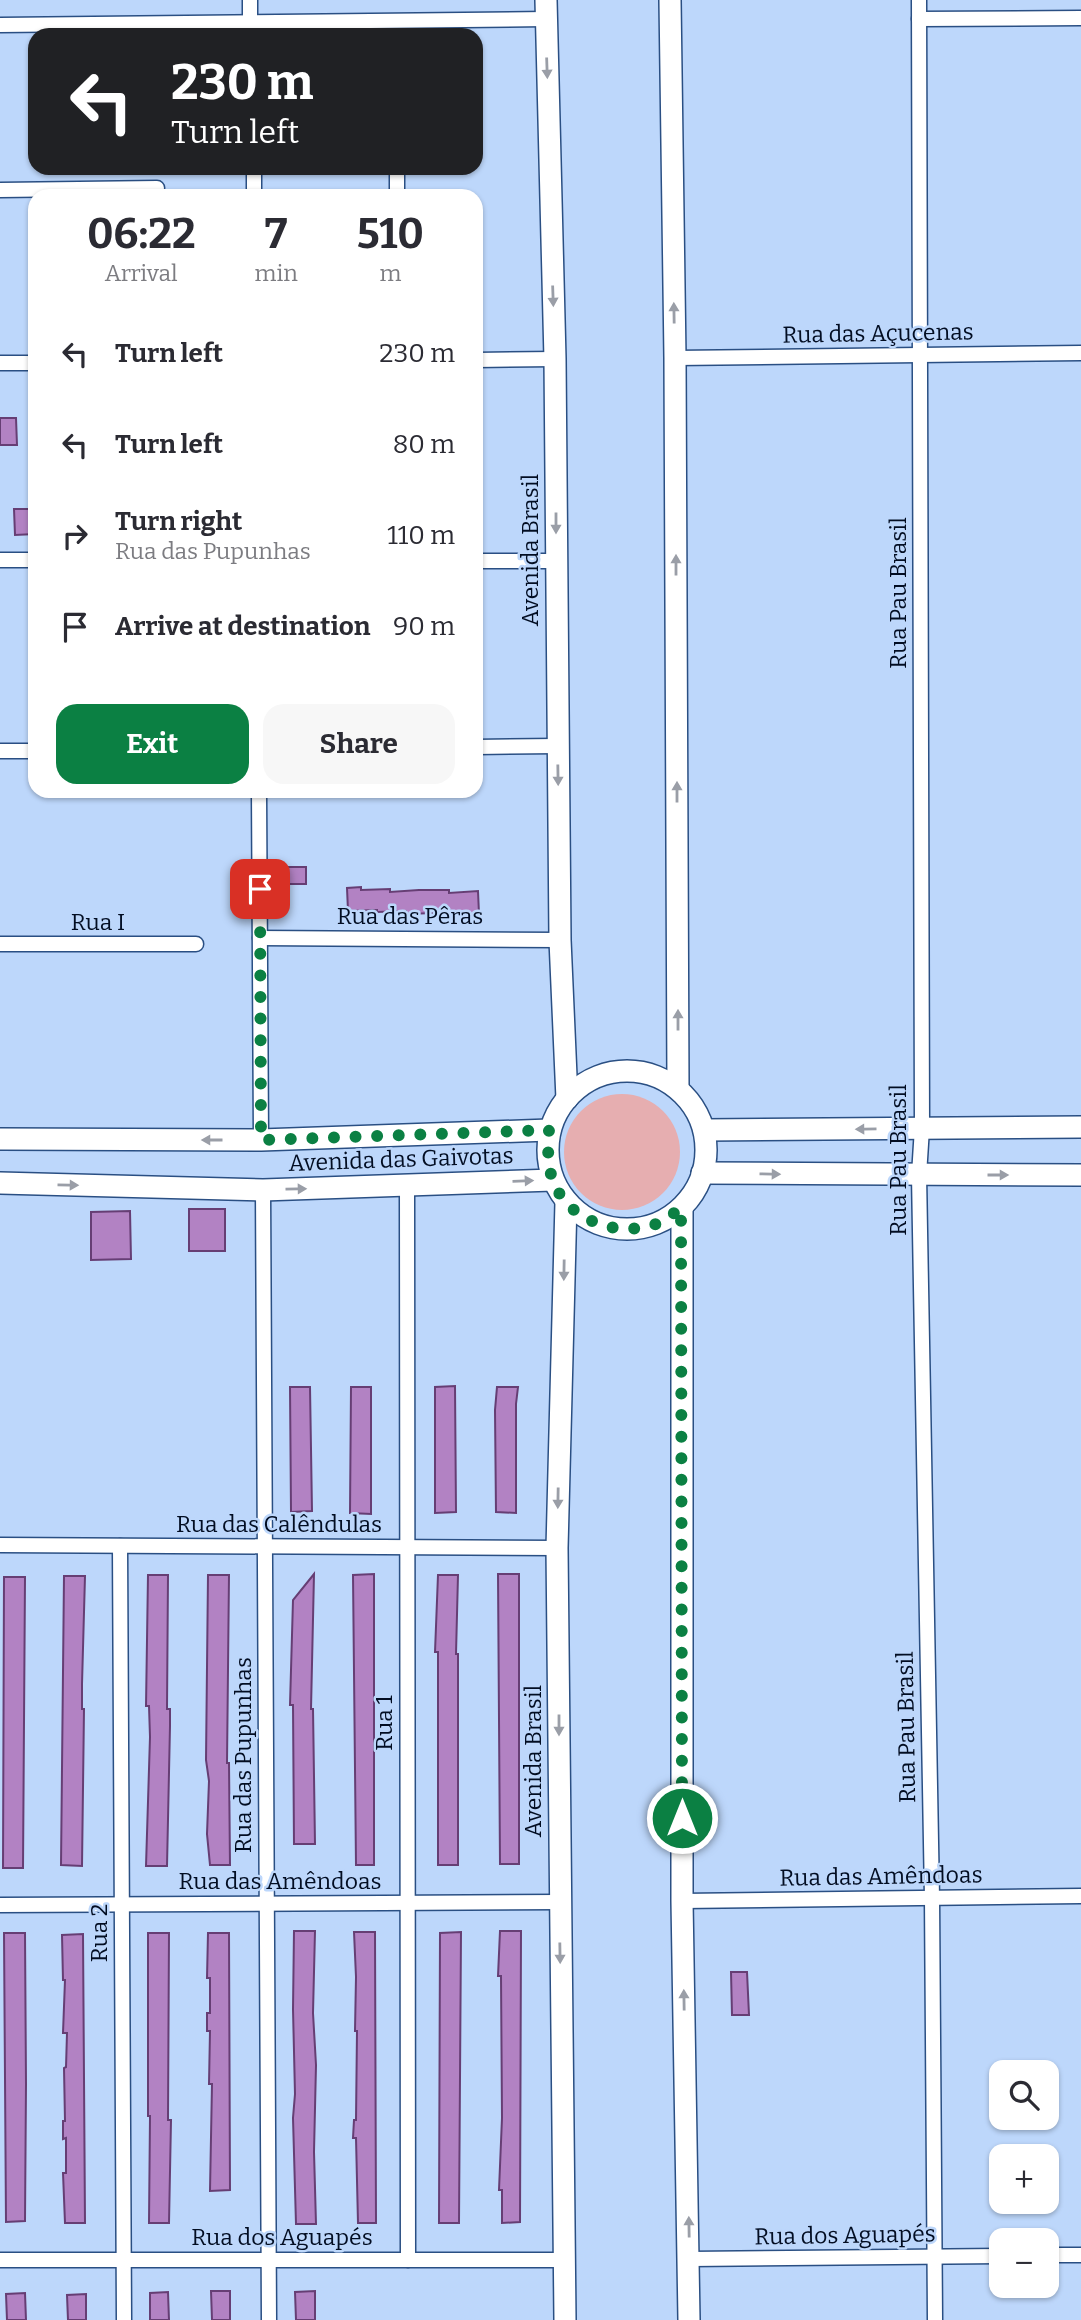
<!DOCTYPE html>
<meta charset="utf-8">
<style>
:root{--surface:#fff;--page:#f7f7f7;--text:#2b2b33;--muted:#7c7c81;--accent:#0b8043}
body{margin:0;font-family:Bitter,serif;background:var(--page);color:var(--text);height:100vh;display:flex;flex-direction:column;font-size:26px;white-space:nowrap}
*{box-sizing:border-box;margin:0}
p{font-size:23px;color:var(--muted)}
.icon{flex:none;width:38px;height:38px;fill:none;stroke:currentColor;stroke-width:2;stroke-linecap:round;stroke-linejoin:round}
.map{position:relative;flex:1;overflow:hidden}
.drawer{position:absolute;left:28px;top:189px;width:455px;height:609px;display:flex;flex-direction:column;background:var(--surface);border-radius:21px;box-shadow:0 2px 5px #0004}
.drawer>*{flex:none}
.hud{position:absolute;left:28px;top:28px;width:455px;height:147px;border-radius:21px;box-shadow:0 2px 5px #0004;background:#202124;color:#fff;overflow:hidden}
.buttons{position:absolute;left:989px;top:2060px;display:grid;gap:14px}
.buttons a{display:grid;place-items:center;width:70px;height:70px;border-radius:14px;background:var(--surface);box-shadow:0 2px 5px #0004;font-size:35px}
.pin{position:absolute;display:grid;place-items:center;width:60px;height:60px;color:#fff;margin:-30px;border-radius:14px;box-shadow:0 4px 10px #0006}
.me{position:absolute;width:77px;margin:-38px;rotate:0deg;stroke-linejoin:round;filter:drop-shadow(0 0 5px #0008)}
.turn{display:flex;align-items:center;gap:24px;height:147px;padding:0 28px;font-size:32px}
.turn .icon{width:91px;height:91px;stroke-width:2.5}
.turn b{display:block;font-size:49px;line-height:60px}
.eta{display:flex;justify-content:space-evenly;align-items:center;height:119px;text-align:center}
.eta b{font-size:42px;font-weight:700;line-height:49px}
.primary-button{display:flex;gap:14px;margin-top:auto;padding:14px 28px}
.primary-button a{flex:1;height:80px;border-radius:21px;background:var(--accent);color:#fff;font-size:28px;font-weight:700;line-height:80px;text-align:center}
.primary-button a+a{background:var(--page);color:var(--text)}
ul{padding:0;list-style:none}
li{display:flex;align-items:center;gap:21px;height:91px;padding:0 28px}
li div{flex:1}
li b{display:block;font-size:26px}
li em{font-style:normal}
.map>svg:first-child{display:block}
</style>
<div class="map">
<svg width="1081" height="2320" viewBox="0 0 1081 2320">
<rect width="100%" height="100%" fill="#bdd7fb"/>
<!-- green -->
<circle fill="#e6aeb0" cx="622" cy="1152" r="58"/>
<!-- building -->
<g fill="#b282c3" stroke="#663e74" stroke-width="2">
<polygon points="0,418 16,418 17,445 0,445"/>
<polygon points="14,509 35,509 35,534 15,535"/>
<rect x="288" y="867" width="18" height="17"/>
<polygon points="361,887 361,890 390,889 390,892 419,890 449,890 449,893 478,891 479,914 465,915 465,912 406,914 406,911 377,912 377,910 348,911 347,888"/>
<rect x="189" y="1209" width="36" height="42"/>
<polygon points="130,1211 131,1259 91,1260 91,1212"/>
<polygon points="455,1386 456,1512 435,1513 435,1387"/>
<polygon points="290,1387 310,1387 312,1511 291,1512"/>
<polygon points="351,1387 371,1387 371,1514 350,1513"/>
<polygon points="497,1387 518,1387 516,1404 516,1513 496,1512 495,1410"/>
<polygon points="314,1574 311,1709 313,1709 315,1844 294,1844 293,1705 290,1705 293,1600"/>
<polygon points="374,1574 374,1865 356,1865 353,1575"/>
<polygon points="498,1574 519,1574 519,1864 500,1864"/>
<polygon points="148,1575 168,1575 167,1709 170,1709 170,1726 167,1866 146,1866 150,1737 149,1706 146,1706"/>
<polygon points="208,1575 229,1575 227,1763 229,1763 230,1865 210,1865 207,1834 209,1781 206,1760"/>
<polygon points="438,1575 458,1575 456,1654 458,1654 458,1865 438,1865 438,1652 435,1652"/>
<polygon points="64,1576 85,1576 82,1684 82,1709 84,1709 82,1866 61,1865"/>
<polygon points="4,1577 25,1577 23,1868 3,1868"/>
<polygon points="294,1931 315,1931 313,2013 316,2065 314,2152 316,2224 296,2224 293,2118 295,2094 293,2009"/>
<polygon points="500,1931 521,1931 520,2222 502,2223 502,2190 499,2190 502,2118 501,1976 498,1976"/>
<polygon points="354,1932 375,1932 376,2223 358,2223 356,2138 353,2138 354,2120 356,2120 357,2031 355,2031 356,1977"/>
<polygon points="461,1932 459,2223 439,2223 440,1933"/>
<polygon points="4,1933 25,1933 26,2084 25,2221 6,2222"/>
<polygon points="148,1933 169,1933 168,2120 171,2120 169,2223 149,2223 150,2116 148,2116"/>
<polygon points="208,1933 229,1933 230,2190 210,2191 212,2084 209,2084 210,2031 207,2031 207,2013 210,2013 210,1978 207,1978"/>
<polygon points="83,1934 85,2223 65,2223 63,2173 66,2173 66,2138 63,2139 63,2121 65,2121 64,2068 66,2067 67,2033 63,2033 65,1980 63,1980 62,1935"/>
<polygon points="731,1972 747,1972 749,2015 732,2015"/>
<polygon points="211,2291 230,2291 230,2320 212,2320"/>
<polygon points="315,2291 315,2320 296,2320 295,2292"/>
<polygon points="168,2292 169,2320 150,2320 150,2293"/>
<polygon points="25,2293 26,2320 7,2320 6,2294"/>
<polygon points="86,2294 86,2320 68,2320 67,2295"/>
</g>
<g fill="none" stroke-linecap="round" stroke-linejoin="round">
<!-- street casing -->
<g stroke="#2a4f83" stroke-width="17">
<g id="street">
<polyline points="250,0 250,35"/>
<polyline points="919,0 922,1128 919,1175 932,1898 935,2320"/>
<polyline points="919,19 1081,18"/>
<polyline points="0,25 546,19"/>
<polyline points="254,168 254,196"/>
<polyline points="0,190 157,188"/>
<polyline points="397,196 397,168"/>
<polyline points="675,358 1081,353"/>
<polyline points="476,360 555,359"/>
<polyline points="0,363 35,363"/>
<polyline points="0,560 35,560"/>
<polyline points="476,561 556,561"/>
<polyline points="476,747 557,746"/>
<polyline points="0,751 35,751"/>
<polyline points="259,791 261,1140"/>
<polyline points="260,938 560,940"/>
<polyline points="0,944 196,944"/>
<polyline points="407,1186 408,2260"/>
<polyline points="263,1190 269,2320"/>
<polyline points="0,1545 557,1548"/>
<polyline points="120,1546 124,2320"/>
<polyline points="682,1901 1081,1896"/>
<polyline points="0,1905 560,1902"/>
<polyline points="1046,2255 1081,2255"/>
<polyline points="690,2259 1001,2256"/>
<polyline points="0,2260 563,2260"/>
</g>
</g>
<!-- secondary casing -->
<g stroke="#2a4f83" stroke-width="24">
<g id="secondary">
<polyline points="546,0 555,359 560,940 567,1099"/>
<polyline points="670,0 675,358 678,1088"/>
<circle cx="627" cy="1150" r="79"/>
<polyline points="705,1130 1081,1127"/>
<polyline points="0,1139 261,1140 549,1130"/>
<polyline points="702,1173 1081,1175"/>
<polyline points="0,1183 263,1190 553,1180"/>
<polyline points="682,1208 682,1901 689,2320"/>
<polyline points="565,2320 557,1548 566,1202"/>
</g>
</g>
<!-- street -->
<use href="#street" stroke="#fff" stroke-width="14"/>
<!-- secondary -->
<use href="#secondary" stroke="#fff" stroke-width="21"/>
</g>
<!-- one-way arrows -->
<defs><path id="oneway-solid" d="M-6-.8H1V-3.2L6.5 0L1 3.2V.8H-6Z" transform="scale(1.75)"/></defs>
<g fill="#9a9ea7">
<use href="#oneway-solid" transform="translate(547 68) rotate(88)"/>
<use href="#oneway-solid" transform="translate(553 296) rotate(88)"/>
<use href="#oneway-solid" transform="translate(674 313) rotate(-91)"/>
<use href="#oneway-solid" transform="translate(556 523) rotate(90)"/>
<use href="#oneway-solid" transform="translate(676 565) rotate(-90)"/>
<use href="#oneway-solid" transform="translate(558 775) rotate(89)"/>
<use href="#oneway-solid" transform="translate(677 792) rotate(-90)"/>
<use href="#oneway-solid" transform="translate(678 1020) rotate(-90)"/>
<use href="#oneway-solid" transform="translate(866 1129) rotate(179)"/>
<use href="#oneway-solid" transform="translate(212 1140) rotate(-180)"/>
<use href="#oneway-solid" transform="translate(770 1174) rotate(1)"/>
<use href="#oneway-solid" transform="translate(998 1175)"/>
<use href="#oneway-solid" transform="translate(523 1181) rotate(-2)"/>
<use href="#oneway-solid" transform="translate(68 1185) rotate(1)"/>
<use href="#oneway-solid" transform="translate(296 1189) rotate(-1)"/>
<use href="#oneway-solid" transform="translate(564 1270) rotate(91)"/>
<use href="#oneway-solid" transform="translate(558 1498) rotate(91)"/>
<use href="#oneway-solid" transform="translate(559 1725) rotate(90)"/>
<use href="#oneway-solid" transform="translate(560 1953) rotate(89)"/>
<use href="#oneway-solid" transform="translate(684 2000) rotate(-91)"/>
<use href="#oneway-solid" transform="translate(689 2227) rotate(-91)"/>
</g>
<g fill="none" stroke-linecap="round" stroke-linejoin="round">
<!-- route -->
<path stroke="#0b8043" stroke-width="12" stroke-dasharray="0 21.6" d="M260 889 261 1140 549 1130C548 1147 547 1161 552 1178 566 1221 619 1239 659 1223 667 1219 674 1213 681 1208L682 1818"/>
</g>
<g text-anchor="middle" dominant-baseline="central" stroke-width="5" stroke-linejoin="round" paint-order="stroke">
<!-- street labels -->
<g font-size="23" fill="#020d22" stroke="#bdd7fb">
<text transform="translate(878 333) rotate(-1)">Rua das Açucenas</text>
<text transform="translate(530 550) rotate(-90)">Avenida Brasil</text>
<text transform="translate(898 593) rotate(-90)">Rua Pau Brasil</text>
<text x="410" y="916">Rua das Pêras</text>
<text x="98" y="922">Rua I</text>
<text transform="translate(401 1159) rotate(-2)">Avenida das Gaivotas</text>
<text transform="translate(898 1160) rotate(-90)">Rua Pau Brasil</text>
<text x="279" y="1524">Rua das Calêndulas</text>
<text transform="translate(384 1723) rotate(-90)">Rua 1</text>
<text transform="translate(906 1727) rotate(-91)">Rua Pau Brasil</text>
<text transform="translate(243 1755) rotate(-90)">Rua das Pupunhas</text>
<text transform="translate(533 1761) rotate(-90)">Avenida Brasil</text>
<text transform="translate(881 1876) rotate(-1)">Rua das Amêndoas</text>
<text x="280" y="1881">Rua das Amêndoas</text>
<text transform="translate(99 1933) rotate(-90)">Rua 2</text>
<text transform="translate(845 2235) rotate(-1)">Rua dos Aguapés</text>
<text x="282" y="2237">Rua dos Aguapés</text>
</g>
</g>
</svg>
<div class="buttons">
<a><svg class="icon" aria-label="search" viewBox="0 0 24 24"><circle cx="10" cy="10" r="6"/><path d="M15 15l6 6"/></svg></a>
<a>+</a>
<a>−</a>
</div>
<div class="pin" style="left:260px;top:889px;background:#d93025"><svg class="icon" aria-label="arrive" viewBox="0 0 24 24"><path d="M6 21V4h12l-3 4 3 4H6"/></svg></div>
<svg class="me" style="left:682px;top:1818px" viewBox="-20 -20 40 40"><circle r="17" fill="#0b8043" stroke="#fff" stroke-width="3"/><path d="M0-11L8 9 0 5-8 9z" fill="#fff"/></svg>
<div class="hud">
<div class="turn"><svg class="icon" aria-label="left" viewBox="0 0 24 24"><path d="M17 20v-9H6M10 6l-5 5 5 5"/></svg><div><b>230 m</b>Turn left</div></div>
</div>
<section class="drawer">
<div class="eta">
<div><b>06:22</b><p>Arrival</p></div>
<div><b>7</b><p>min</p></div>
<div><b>510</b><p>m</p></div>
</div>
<ul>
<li><svg class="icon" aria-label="left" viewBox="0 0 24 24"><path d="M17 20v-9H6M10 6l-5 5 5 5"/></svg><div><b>Turn left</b></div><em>230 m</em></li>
<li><svg class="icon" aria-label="left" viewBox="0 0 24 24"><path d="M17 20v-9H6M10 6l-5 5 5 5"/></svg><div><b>Turn left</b></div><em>80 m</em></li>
<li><svg class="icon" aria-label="right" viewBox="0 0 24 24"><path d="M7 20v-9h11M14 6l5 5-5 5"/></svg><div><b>Turn right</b><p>Rua das Pupunhas</p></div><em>110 m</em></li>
<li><svg class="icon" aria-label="arrive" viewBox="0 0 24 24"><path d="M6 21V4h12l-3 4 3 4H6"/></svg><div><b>Arrive at destination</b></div><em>90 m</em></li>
</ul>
<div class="primary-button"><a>Exit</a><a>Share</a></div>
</section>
</div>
